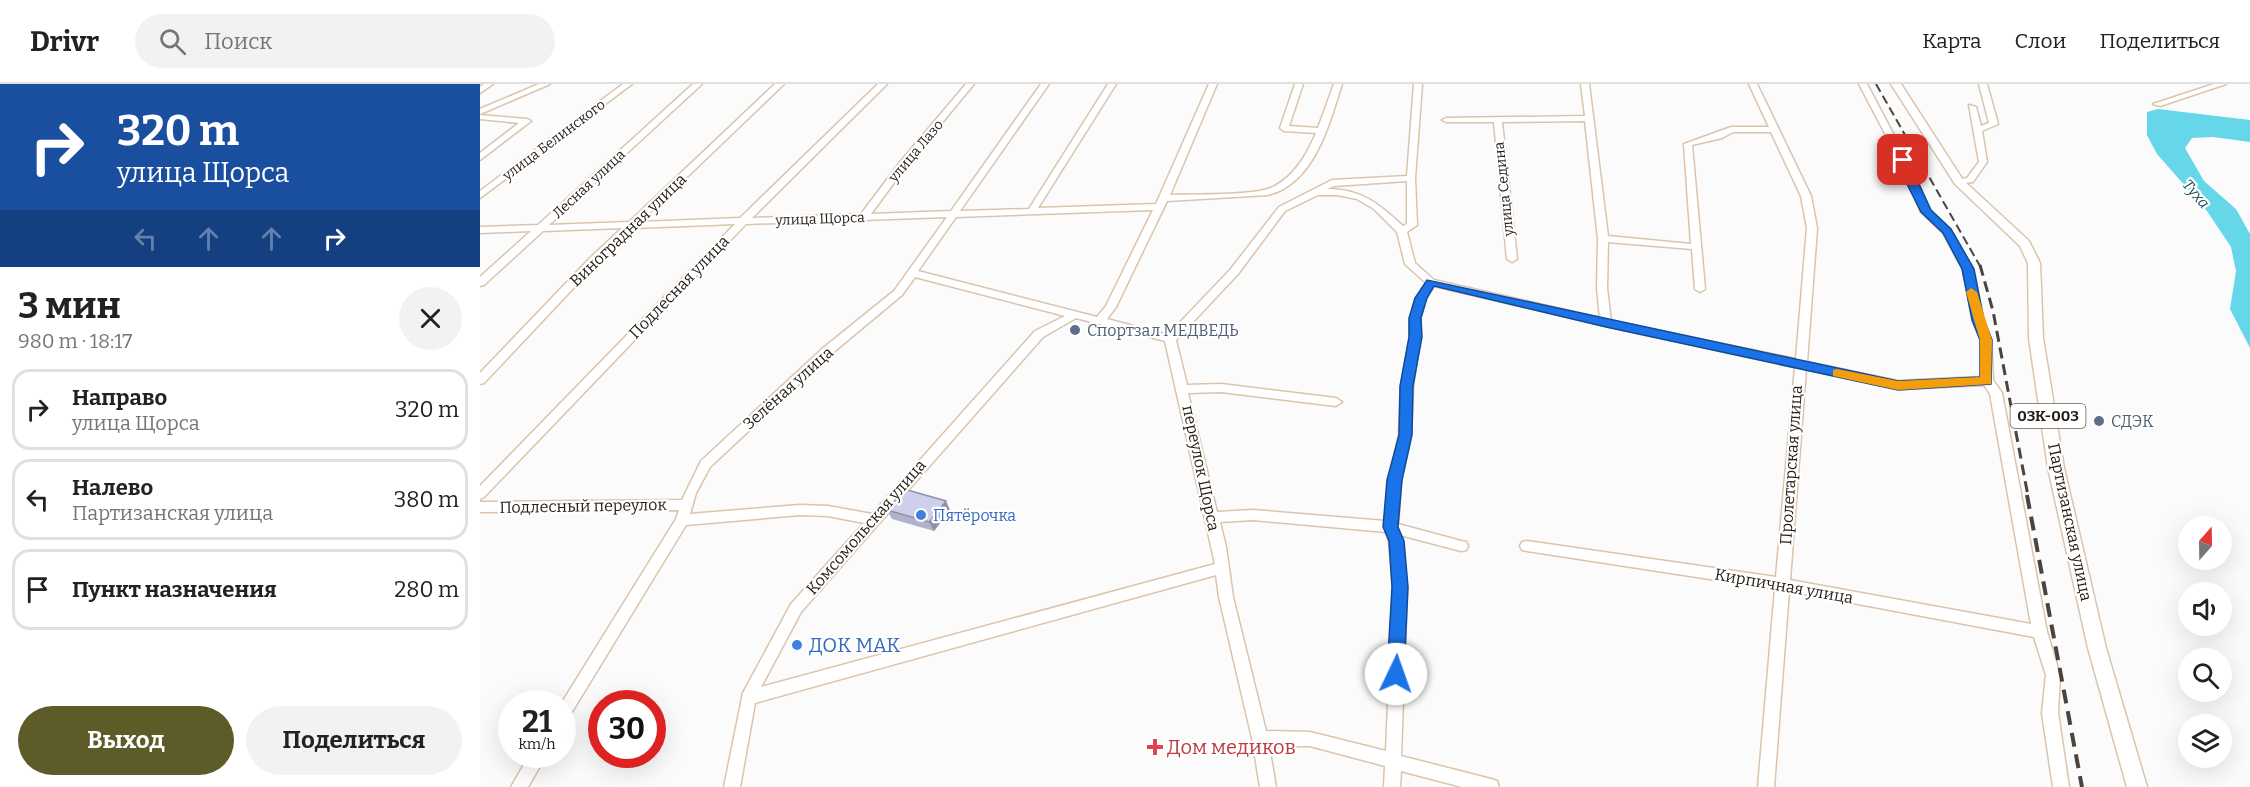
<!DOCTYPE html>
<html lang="ru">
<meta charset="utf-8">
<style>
:root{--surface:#fff;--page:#f2f2f2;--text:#222;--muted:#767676;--line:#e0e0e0;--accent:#5d5b28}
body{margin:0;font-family:Bitter,serif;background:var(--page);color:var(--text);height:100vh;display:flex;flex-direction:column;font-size:22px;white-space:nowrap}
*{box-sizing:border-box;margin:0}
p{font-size:20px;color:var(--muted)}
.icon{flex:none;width:33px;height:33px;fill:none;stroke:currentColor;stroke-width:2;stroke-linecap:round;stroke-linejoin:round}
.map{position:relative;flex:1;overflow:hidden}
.sheet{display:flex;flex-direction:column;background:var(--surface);width:480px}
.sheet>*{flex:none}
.banner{background:#1a4fa0;color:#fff;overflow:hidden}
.needle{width:39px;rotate:20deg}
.fabs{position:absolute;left:1698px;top:432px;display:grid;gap:12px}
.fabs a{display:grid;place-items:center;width:54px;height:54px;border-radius:50%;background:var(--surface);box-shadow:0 6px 24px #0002;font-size:30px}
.speed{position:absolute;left:18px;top:606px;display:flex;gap:12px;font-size:30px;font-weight:700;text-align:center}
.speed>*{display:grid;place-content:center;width:78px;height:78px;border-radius:50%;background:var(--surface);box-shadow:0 6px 24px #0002;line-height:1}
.speed small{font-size:15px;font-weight:400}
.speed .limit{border:9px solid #d22;background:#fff;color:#111}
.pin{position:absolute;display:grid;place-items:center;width:51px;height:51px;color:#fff;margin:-26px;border-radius:12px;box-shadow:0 3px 9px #0006}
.me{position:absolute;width:66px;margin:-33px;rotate:3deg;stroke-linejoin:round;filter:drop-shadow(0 0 4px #0008)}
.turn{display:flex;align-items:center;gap:21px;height:126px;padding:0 18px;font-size:27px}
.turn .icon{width:78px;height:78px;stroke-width:2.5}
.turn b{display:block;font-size:42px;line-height:51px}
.lanes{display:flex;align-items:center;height:57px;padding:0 18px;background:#0003;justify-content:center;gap:30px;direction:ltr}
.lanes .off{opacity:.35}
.round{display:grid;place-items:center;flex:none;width:63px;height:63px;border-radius:32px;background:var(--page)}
.summary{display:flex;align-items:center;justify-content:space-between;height:102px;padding:0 18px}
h1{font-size:36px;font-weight:700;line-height:45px}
.primary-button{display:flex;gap:12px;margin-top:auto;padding:12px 18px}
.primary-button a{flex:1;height:69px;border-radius:36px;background:var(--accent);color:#fff;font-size:24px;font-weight:700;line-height:69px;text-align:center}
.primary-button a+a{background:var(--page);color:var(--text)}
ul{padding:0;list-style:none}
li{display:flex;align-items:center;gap:18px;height:81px;margin:0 12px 9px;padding:0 6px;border:3px solid var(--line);border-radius:18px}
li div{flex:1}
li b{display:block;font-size:22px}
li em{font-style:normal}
header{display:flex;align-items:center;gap:36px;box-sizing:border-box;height:84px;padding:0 30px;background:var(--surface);border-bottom:2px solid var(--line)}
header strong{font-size:28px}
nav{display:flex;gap:33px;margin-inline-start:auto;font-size:21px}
.search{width:420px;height:54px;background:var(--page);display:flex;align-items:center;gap:15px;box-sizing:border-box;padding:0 21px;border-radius:33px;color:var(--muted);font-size:22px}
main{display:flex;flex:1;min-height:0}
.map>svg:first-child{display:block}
</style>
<header>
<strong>Drivr</strong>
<div class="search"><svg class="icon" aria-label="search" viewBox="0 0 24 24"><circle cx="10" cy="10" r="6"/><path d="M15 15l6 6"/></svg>Поиск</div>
<nav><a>Карта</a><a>Слои</a><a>Поделиться</a></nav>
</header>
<main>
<section class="sheet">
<div class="banner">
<div class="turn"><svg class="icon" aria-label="right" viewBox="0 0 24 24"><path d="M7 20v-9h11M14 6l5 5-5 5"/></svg><div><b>320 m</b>улица Щорса</div></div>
<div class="lanes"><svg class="icon off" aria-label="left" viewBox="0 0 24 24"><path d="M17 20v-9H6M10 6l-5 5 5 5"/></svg><svg class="icon off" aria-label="ahead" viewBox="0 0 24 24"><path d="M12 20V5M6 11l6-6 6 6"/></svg><svg class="icon off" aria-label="ahead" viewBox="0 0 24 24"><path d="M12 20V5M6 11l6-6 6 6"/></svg><svg class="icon" aria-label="right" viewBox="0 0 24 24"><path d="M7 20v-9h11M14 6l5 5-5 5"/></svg></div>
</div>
<div class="summary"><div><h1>3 мин</h1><p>980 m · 18:17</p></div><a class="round"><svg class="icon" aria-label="close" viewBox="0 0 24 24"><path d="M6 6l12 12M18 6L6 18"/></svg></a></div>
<ul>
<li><svg class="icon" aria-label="right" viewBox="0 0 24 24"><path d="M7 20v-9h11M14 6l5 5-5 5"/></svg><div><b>Направо</b><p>улица Щорса</p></div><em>320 m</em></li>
<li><svg class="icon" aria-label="left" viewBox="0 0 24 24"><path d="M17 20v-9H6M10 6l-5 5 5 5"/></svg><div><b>Налево</b><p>Партизанская улица</p></div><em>380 m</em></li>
<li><svg class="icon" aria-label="arrive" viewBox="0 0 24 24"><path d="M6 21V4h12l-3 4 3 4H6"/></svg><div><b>Пункт назначения</b></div><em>280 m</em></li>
</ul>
<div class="primary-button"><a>Выход</a><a>Поделиться</a></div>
</section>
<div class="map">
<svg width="1770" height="703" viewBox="0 0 1770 703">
<rect width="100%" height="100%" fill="#fbfbfb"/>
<!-- water -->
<polygon fill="#66d7e8" points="1678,25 1770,36 1770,58 1733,53 1712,54 1705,64 1724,97 1756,125 1770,150 1770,264 1750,225 1756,187 1751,163 1727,127 1677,70 1667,51 1667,28"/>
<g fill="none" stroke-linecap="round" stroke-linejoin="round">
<!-- minor casing -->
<g stroke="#dbc4ac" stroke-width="3">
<g id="minor">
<polygon points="4,0 13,0 0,9 0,3"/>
<polygon points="59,0 70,0 0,30 0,25"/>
<polygon points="143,0 152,0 0,114 0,107"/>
<path d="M213 0H222L69 141 149 138 295 0H304L160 138 260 134 398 0H407L272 134 381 130 421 77 486 0H494L427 81 391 130 471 127 561 0H569L480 127 549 125 628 0H636L558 124 676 120 729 0H737L690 111C712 110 776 112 793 103 815 92 827 70 836 49L804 47 800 44 815 0H823L809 42 838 44 854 0H862C849 40 835 99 788 111L687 117 636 223 627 235 688 251 750 186 799 123 852 96 927 92 934 0H942L935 94 937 141 927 148 935 179 954 196 1120 234 1117 204 1118 155 1105 37 1022 38 1037 175 1032 178 1027 175 1014 38H966L962 36 966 34 1105 32 1101 0H1109L1128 152 1211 160 1204 60 1251 43H1289L1269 0H1277L1331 112 1337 144 1327 278 1418 297 1501 293V256L1493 236 1483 185 1463 149 1441 128 1419 76 1379 0H1387L1427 76 1450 127 1470 145 1493 185 1503 236 1511 256 1513 296 1522 309 1567 548 1580 591 1578 629 1589 703H1573L1562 629 1566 591 1554 553 1309 507 1294 703H1278L1295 505 1047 467 1042 466 1040 462 1042 458 1047 457 1296 493 1315 283 1126 242 954 202 946 214 940 234V253L933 302 931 351 921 396 918 440 981 457 986 458 988 462 986 466 981 467 920 451 927 503 921 672 1011 695 1017 697 1019 703H982L921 687 920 703H904L905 682 830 662H789L796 703H780L772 654 739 513 736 491 275 619 260 703H244L263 609 311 520 384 439 348 432 320 431 206 441 87 636 82 638V620H81L196 435 199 426 0 428V418L202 416 221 377 342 265 414 207 467 133 266 140 4 413 0 415V402L255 140 154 144 118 178 4 299 0 300V289L110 174 142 144 63 147 4 201 0 202V193L51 147 0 149V143L58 141ZM1253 48H1291L1321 112 1327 144 1316 275 1131 237 1127 204 1128 158 1212 165 1215 205 1220 208 1225 205 1212 61 1242 54ZM927 97V140L923 142C899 120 882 105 847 105L854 102ZM838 111H857L877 115 894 125 917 148 925 180 946 199 936 214 930 234V253L921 302 919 351 909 396 905 437 773 426 737 428 708 309 741 308 856 322 862 318 856 314 741 300 707 301 696 256 758 190 805 127ZM673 126 626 222 617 233 438 187 476 133ZM435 193 585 232 555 247 392 430 348 422 320 421 210 430 216 409 230 383 350 271 422 211ZM596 234 685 257 735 480 281 603 321 528 563 253ZM1326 285 1418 305 1504 301 1510 310 1551 540 1310 496ZM773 436 906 448 909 457 913 503 906 667 830 648 786 647 753 513 746 463 740 438Z"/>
<polygon points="1499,0 1507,0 1518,40 1502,47 1507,78 1493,98 1476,100 1476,96 1487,94 1499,78 1489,21 1496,23 1501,42 1509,39"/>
<polygon points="1734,0 1746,0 1680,22 1673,20"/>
<polygon points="0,31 47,35 51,37 0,76 0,69 39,39 0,35"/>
<polygon points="50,670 67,670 48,703 31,703"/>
</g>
</g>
<!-- major casing -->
<g stroke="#dbc4ac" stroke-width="3">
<polygon id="major" points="1411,0 1421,0 1483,96 1549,157 1560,179 1563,254 1584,384 1626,564 1667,703 1647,703 1608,564 1568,384 1549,254 1548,179 1540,162 1475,100"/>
</g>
<!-- minor -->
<use href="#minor" fill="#fff" fill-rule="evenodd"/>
<!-- major -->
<use href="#major" fill="#fff" fill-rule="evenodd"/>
<!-- rail-far2 -->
<polyline stroke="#4b443c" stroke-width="2" stroke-dasharray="9 4.5" stroke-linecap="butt" points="1396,0 1500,182"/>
<!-- rail-far1 -->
<polyline stroke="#4b443c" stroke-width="3" stroke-dasharray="11 6" stroke-linecap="butt" points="1500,181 1513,227 1548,412"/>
<!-- rail -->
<polyline stroke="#4b443c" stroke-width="4" stroke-dasharray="14 8" stroke-linecap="butt" points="1547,411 1602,703"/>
</g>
<!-- wall -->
<polygon fill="#b2b2cc" points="407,426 470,426 454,447 412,435"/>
<!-- shaded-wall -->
<polygon fill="#9191a6" points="466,417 470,426 454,447 449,438"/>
<!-- building -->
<polygon fill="#cfcfed" stroke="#9191a6" stroke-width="1.5" points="424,405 466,417 449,438 407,426"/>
<!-- route -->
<polygon fill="#1a73e8" stroke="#114b97" stroke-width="1.5" points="1423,73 1428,76 1451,126 1471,145 1494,185 1504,236 1512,256 1511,300 1418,306 1126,243 954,202 947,214 941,234 942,253 933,302 932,351 922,396 918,443 924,457 928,503 924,590 922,596 916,598 910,596 907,590 912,503 909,457 903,443 907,396 919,351 920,302 929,253 929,234 935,214 947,196 1418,297 1500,293 1500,256 1492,236 1482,185 1463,149 1441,128 1421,88 1418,76"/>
<!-- slow -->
<polygon fill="#f59e0b" points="1491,204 1497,208 1512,256 1511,300 1418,306 1353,292 1353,286 1357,285 1418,297 1500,293 1500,256 1486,208"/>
<!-- markers -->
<g fill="#5c6f8a" stroke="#fff" stroke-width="2">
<circle cx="595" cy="246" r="6"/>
<circle cx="1619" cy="337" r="6"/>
</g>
<g fill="#3f7fe0" stroke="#fff" stroke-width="2">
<circle cx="441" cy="431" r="6"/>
<circle cx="317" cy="561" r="6"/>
</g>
<path fill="#e0444e" stroke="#fff" stroke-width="2" d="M672 654h6v6h6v6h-6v6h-6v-6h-6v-6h6z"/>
<g text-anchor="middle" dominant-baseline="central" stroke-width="4.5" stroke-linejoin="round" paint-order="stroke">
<!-- far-street labels -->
<g font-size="14" fill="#251c13" stroke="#fff">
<text transform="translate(74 56) rotate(-37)">улица Белинского</text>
<text transform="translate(436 67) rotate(-50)">улица Лазо</text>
<text transform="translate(109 100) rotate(-43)">Лесная улица</text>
<text transform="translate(1024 105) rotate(-96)">улица Седина</text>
<text transform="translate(340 135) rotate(-2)">улица Щорса</text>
</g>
<!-- far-water labels -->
<g font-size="15" font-style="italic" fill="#1a4c54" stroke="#fff">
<text transform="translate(1716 110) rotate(49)">Туха</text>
</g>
<!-- shield labels -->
<rect fill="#fff" stroke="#66605a" stroke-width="1.5" x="1530.5" y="320" width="75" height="24" rx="4.5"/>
<g font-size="15" font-weight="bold" fill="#251c13">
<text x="1568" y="332">03К-003</text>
</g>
<!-- street labels -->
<g font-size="16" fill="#251c13" stroke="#fff">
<text transform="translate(148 146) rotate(-44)">Виноградная улица</text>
<text transform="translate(199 203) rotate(-46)">Подлесная улица</text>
<text transform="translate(308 304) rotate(-42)">Зелёная улица</text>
<text transform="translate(1311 381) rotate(-86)">Пролетарская улица</text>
<text transform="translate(721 384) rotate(78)">переулок Щорса</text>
<text transform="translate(103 422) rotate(-1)">Подлесный переулок</text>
<text transform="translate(1590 438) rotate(78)">Партизанская улица</text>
<text transform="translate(386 443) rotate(-49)">Комсомольская улица</text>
<text transform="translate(1304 502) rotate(10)">Кирпичная улица</text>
</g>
<!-- service labels -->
<g font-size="16" fill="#4e5e75" stroke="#fff" text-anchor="start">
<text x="607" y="246">Спортзал МЕДВЕДЬ</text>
<text x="1631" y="337">СДЭК</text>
</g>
<!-- shop labels -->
<g font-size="16" fill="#366cbe" stroke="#fff" text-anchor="start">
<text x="453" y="431">Пятёрочка</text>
</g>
<!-- near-shop labels -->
<g font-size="20" fill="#366cbe" stroke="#fff" text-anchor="start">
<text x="329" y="561">ДОК МАК</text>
</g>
<!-- near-health labels -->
<g font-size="20" fill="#be3a42" stroke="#fff" text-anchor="start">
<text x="687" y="663">Дом медиков</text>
</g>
</g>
</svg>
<div class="fabs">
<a><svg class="needle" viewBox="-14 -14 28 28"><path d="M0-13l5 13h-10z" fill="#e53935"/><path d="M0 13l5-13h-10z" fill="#767676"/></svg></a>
<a><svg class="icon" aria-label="sound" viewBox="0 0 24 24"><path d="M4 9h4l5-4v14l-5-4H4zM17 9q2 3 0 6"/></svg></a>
<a><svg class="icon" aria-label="search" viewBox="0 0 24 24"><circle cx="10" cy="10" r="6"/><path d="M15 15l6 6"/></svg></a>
<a><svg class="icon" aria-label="layers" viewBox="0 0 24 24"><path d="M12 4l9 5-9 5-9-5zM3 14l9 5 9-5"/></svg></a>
</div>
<div class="speed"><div>21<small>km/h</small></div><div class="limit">30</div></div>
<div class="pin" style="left:1423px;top:76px;background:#d93025"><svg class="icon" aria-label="arrive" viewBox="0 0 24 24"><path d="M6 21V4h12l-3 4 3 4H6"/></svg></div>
<svg class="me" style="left:916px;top:590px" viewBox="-20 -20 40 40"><circle r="19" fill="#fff"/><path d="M0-13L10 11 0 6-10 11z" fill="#1a73e8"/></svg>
</div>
</main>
